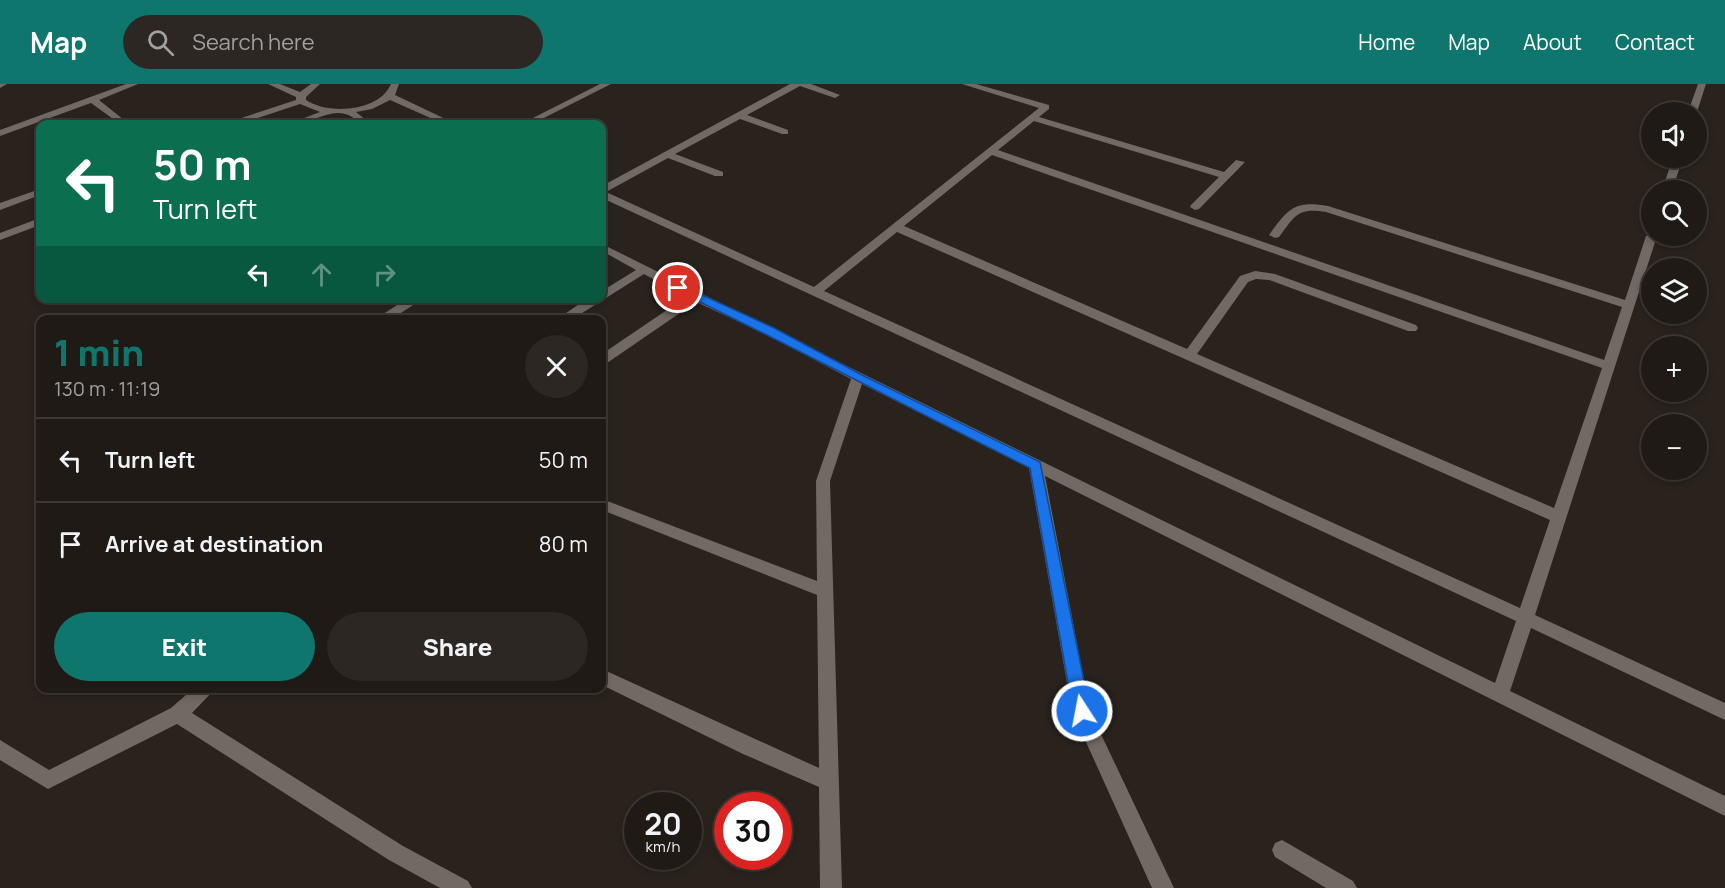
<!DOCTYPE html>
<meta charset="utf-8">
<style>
:root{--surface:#1f1a16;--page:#2c2723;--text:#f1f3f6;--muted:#a1a1a1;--line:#3c3835;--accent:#0f766e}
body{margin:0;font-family:Manrope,sans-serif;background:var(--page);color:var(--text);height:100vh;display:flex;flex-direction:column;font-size:22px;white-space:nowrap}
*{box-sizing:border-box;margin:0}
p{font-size:20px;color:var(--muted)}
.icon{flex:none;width:33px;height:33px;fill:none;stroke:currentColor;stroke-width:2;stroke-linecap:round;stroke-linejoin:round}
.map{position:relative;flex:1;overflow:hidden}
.sheet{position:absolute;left:36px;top:231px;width:570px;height:378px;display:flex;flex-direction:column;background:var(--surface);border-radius:12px;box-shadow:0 3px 9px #0003,0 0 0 2px var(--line)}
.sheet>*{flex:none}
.guide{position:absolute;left:36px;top:36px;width:570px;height:183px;border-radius:12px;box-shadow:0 3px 9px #0003,0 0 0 2px var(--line);background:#0b6e4f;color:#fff;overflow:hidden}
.tools{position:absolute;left:1641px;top:18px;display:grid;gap:12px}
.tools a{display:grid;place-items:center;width:66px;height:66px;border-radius:50%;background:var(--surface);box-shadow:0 3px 9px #0003,0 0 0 2px var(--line);font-size:30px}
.speed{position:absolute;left:624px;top:708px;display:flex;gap:12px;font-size:30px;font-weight:700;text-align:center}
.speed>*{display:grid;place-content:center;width:78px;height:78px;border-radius:50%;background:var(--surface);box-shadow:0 3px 9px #0003,0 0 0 2px var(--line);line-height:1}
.speed small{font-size:15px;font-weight:400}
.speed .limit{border:9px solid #d22;background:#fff;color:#111}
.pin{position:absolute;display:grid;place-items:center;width:51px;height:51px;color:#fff;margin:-26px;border:3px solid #fff;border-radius:50%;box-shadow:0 2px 6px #0007}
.me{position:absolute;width:66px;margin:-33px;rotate:349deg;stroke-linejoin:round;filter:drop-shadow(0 0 4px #0008)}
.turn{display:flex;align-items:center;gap:21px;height:126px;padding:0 18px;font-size:27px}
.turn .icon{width:78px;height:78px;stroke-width:2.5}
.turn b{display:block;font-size:42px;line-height:51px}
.lanes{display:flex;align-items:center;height:57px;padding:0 18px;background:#0003;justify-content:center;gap:30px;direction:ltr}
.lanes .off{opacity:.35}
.round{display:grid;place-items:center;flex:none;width:63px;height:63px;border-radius:32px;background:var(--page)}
.overview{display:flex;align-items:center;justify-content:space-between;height:102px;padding:0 18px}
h1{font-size:36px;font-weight:800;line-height:45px;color:var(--accent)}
.cta{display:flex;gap:12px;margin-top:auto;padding:12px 18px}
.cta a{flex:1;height:69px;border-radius:36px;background:var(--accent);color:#fff;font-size:24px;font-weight:800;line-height:69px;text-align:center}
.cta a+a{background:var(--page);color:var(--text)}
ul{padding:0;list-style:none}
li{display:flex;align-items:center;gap:18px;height:84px;padding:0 18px;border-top:2px solid var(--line)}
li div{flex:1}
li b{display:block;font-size:22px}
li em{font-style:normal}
header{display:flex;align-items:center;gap:36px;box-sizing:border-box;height:84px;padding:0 30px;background:var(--accent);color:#fff}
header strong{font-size:28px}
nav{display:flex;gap:33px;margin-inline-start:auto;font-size:21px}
.search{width:420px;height:54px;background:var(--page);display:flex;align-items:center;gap:15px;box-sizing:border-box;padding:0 21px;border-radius:33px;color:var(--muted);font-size:22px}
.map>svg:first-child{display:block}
</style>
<header>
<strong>Map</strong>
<div class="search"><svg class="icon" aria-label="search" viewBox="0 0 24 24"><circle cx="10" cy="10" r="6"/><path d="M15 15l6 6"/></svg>Search here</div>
<nav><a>Home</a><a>Map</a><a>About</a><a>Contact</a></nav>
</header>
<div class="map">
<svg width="1725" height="804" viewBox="0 0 1725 804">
<rect width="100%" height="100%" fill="#29221d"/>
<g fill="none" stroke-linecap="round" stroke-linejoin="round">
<!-- minor -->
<g fill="#716963" fill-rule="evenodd">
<polygon points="0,0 7,0 0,4"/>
<polygon points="126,0 138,0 99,16 129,40 120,40 91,19 0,52 0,46"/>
<path d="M268 0H280L300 8 311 0H320L306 13V16C328 31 379 28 391 0H399L395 11 456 40H444L390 16 372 25 356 28 371 40C357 40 356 33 345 30 329 25 310 40 293 40L294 38 320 28 300 20 240 40H228L229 38 296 16V13Z"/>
<polygon points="600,0 611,0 532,40 521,40"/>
<path d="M790 0H811L840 11 835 14 800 2 747 31 788 46V50H782L740 35 675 70 723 88V92H715L668 74 606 108 814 203 1039 24 962 0H976L1049 21V25L1039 33 1224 88 1236 76 1245 78 1199 125 1195 126 1190 123 1191 121 1219 93 1034 37 998 66 1604 276 1622 223 1326 128C1297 123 1295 132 1279 153L1275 154 1269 151C1288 125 1294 116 1328 122L1625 216 1646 152 1652 149V152H1657L1535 531 1725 619V636L1531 544 1510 607 1725 712V732L1045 392 1090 627 1174 804H1152L1072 627 1029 384 862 300 830 397 842 804H820L819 703 743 670 602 601V585L819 684 817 511 602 426V415L817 497 816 397 851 295 766 250 696 218 607 279 602 280V270L686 213 644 190 571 236H556L588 214H602V207L636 186 602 167V160L863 290 1495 599 1516 537 602 114V102ZM992 71 1602 284 1554 424 1197 270 1248 198 1256 195 1269 196 1408 247H1416L1418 244 1416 241 1275 190 1255 187 1240 192 1187 265 904 142ZM897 148 1550 436 1520 524 824 207Z"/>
<polygon points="1698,0 1706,0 1697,28 1688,28"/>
<polygon points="1673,74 1683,74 1672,106 1662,106"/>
<polygon points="40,105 40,111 0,126 0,119"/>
<polygon points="40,134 40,141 0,156 0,149"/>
<polygon points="408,214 424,214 390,236 374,236"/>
<polygon points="194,604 216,604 192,629 403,762 468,797 472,804 440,804 389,776 177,640 48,705 0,676 0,656 49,686 171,624"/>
<polygon points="1282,756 1353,797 1357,804 1326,804 1275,773 1272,766 1275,759"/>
</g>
</g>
<!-- route -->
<path fill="#1a73e8" stroke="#114b97" stroke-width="1.5" d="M678 200 774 244 862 291 1040 378 1090 627 1087 633 1082 635 1076 633 1073 627 1030 384C911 325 794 263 675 206L673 204Z"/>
</svg>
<div class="tools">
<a><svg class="icon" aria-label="sound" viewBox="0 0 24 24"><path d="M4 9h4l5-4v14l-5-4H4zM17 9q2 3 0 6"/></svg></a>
<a><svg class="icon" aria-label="search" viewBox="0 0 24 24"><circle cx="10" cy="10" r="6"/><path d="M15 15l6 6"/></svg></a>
<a><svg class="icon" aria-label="layers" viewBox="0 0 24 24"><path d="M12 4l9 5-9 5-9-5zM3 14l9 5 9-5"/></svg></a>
<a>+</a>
<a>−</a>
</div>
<div class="speed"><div>20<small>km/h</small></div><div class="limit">30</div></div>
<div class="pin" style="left:678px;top:204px;background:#d93025"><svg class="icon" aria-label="arrive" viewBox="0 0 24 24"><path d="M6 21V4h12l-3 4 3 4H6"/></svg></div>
<svg class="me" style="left:1082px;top:627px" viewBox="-20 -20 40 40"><circle r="17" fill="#1a73e8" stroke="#fff" stroke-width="3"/><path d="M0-11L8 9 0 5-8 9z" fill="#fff"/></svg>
<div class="guide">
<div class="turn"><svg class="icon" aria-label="left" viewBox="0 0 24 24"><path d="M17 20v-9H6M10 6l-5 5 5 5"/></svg><div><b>50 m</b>Turn left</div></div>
<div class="lanes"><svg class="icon" aria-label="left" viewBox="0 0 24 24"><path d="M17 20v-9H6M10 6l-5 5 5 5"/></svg><svg class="icon off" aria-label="ahead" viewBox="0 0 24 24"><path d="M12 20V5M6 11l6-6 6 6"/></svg><svg class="icon off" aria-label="right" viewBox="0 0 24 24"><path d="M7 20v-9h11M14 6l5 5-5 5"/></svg></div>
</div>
<section class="sheet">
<div class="overview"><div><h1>1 min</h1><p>130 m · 11:19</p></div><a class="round"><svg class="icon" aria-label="close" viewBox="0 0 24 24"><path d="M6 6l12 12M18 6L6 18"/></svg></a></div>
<ul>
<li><svg class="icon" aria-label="left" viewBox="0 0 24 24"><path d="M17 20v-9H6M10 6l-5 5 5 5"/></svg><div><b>Turn left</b></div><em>50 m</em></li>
<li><svg class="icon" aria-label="arrive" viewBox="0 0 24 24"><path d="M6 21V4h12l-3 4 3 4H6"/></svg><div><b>Arrive at destination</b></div><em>80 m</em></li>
</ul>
<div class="cta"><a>Exit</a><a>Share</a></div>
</section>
</div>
